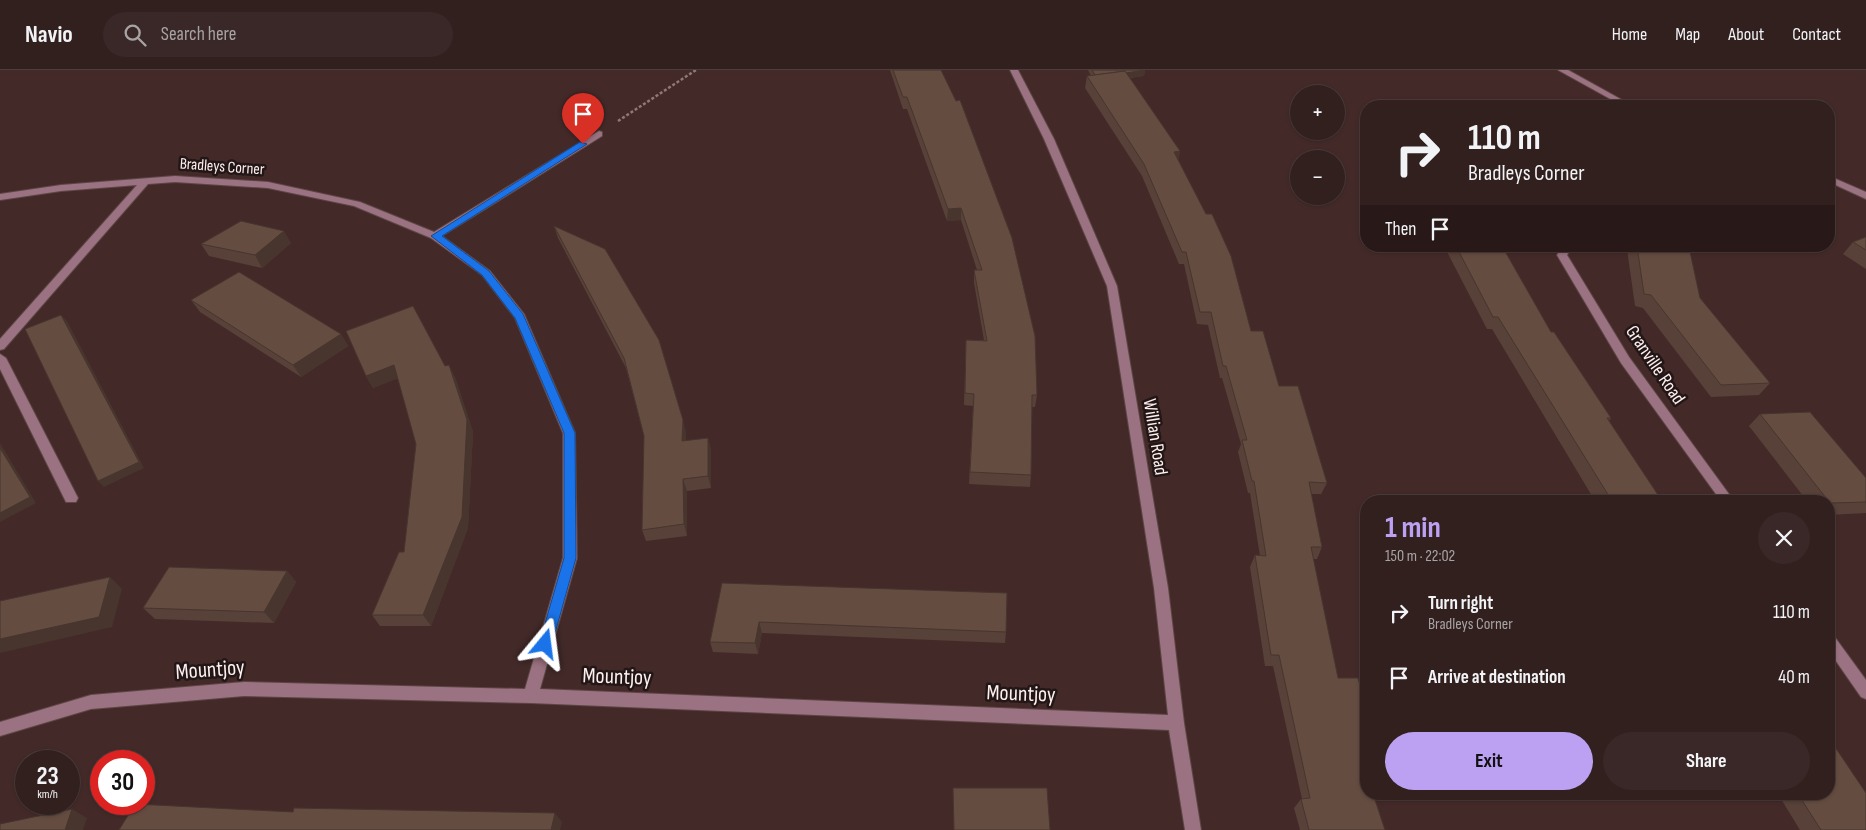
<!DOCTYPE html>
<meta charset="utf-8">
<style>
:root{--surface:#32201f;--page:#3a2828;--text:#f1f3f6;--muted:#a8a3a4;--line:#4d3e3d;--accent:#bca0f2}
body{margin:0;font-family:"Sofia Sans Condensed",sans-serif;background:var(--page);color:var(--text);height:100vh;display:flex;flex-direction:column;font-size:19px;white-space:nowrap}
*{box-sizing:border-box;margin:0}
p{font-size:16px;color:var(--muted)}
.icon{flex:none;width:28px;height:28px;fill:none;stroke:currentColor;stroke-width:2;stroke-linecap:round;stroke-linejoin:round}
.map{position:relative;flex:1;overflow:hidden}
.sheet{position:absolute;left:1360px;top:425px;width:475px;height:305px;display:flex;flex-direction:column;background:var(--surface);border-radius:20px;box-shadow:0 1px 4px #0004,0 0 0 1px var(--line)}
.sheet>*{flex:none}
.guide{position:absolute;left:1360px;top:30px;width:475px;height:152px;border-radius:20px;box-shadow:0 1px 4px #0004,0 0 0 1px var(--line);background:#32201f;color:var(--text);overflow:hidden}
.controls{position:absolute;left:1290px;top:15px;display:grid;gap:10px}
.controls a{display:grid;place-items:center;width:55px;height:55px;border-radius:50%;background:var(--surface);box-shadow:0 1px 4px #0004,0 0 0 1px var(--line);font-size:25px}
.speed{position:absolute;left:15px;top:680px;display:flex;gap:10px;font-size:25px;font-weight:700;text-align:center}
.speed>*{display:grid;place-content:center;width:65px;height:65px;border-radius:50%;background:var(--surface);box-shadow:0 1px 4px #0004,0 0 0 1px var(--line);line-height:1}
.speed small{font-size:12px;font-weight:400}
.speed .limit{border:8px solid #d22;background:#fff;color:#111}
.pin{position:absolute;display:grid;place-items:center;width:42px;height:42px;color:#fff;margin:-51px -21px;border-radius:50% 50% 50% 0;rotate:-45deg;box-shadow:0 0 5px #0007}
.pin .icon{rotate:45deg}
.me{position:absolute;width:55px;margin:-28px;rotate:16deg;stroke-linejoin:round;filter:drop-shadow(0 0 4px #0008)}
.turn{display:flex;align-items:center;gap:18px;height:105px;padding:0 25px;font-size:22px}
.turn .icon{width:65px;height:65px;stroke-width:2.5}
.turn b{display:block;font-size:35px;line-height:42px}
.then{display:flex;align-items:center;height:48px;padding:0 25px;background:#0003;gap:10px;font-size:19px}
.round{display:grid;place-items:center;flex:none;width:52px;height:52px;border-radius:26px;background:var(--page)}
.summary{display:flex;align-items:center;justify-content:space-between;height:85px;padding:0 25px}
h1{font-size:30px;font-weight:700;line-height:38px;color:var(--accent)}
.action{display:flex;gap:10px;margin-top:auto;padding:10px 25px}
.action a{flex:1;height:58px;border-radius:30px;background:var(--accent);color:#111;font-size:20px;font-weight:700;line-height:58px;text-align:center}
.action a+a{background:var(--page);color:var(--text)}
ul{padding:0;list-style:none}
li{display:flex;align-items:center;gap:15px;height:65px;padding:0 25px}
li div{flex:1}
li b{display:block;font-size:19px}
li em{font-style:normal}
header{display:flex;align-items:center;gap:30px;box-sizing:border-box;height:70px;padding:0 25px;background:var(--surface);border-bottom:1px solid var(--line)}
header strong{font-size:24px}
nav{display:flex;gap:28px;margin-inline-start:auto;font-size:18px}
.search{width:350px;height:45px;background:var(--page);display:flex;align-items:center;gap:12px;box-sizing:border-box;padding:0 18px;border-radius:28px;color:var(--muted);font-size:19px}
.map>svg:first-child{display:block}
</style>
<header>
<strong>Navio</strong>
<div class="search"><svg class="icon" aria-label="search" viewBox="0 0 24 24"><circle cx="10" cy="10" r="6"/><path d="M15 15l6 6"/></svg>Search here</div>
<nav><a>Home</a><a>Map</a><a>About</a><a>Contact</a></nav>
</header>
<div class="map">
<svg width="1866" height="760" viewBox="0 0 1866 760">
<rect width="100%" height="100%" fill="#432a29"/>
<g fill="none" stroke-linecap="round" stroke-linejoin="round">
<!-- minor casing -->
<g stroke="#5d4645" stroke-width="2">
<g id="minor">
<polygon points="1010,0 1018,0 1054,69 1117,216 1168,518 1184,653 1201,760 1185,760 1169,660 531,633 244,626 91,639 0,666 0,652 91,625 244,612 525,619 563,488 563,363 515,248 482,205 431,168 354,136 268,118 175,112 148,114 4,279 0,280 0,269 137,115 61,121 0,130 0,124 61,115 175,106 268,112 360,132 434,162 599,61 602,62 602,66 442,166 490,201 524,244 575,363 577,488 540,619 1168,645 1154,518 1107,216 1044,69"/>
<polygon points="1558,0 1568,0 1633,36 1623,36"/>
<polygon points="1829,106 1866,122 1866,129 1829,112"/>
<polygon points="1563,176 1573,176 1567,185 1629,287 1734,431 1721,431 1621,293 1557,185"/>
<polygon points="0,284 6,288 78,428 76,432 66,432 64,428 0,299"/>
<polygon points="1829,564 1834,566 1866,610 1866,629 1861,627 1829,581"/>
</g>
</g>
<!-- path -->
<polyline stroke="#8e7978" stroke-width="2.5" stroke-dasharray="3 2" stroke-linecap="butt" points="618,51 696,0"/>
<!-- minor -->
<use href="#minor" fill="#9b7281" fill-rule="evenodd"/>
</g>
<!-- wall -->
<g fill="#574138">
<polygon points="890,0 941,0 1037,325 1035,337 1032,337 1031,405 1030,417 969,414 973,336 964,335 966,270 984,270 974,213 974,200 977,200 961,150 947,151 907,39 903,39"/>
<polygon points="1088,0 1145,0 1144,6 1130,8 1180,81 1178,91 1251,261 1327,413 1321,424 1311,424 1322,477 1317,489 1313,489 1338,608 1366,724 1385,724 1380,730 1375,729 1385,760 1300,760 1294,738 1301,729 1302,729 1273,596 1265,596 1250,497 1255,485 1260,486 1250,423 1248,423 1238,382 1241,374 1222,308 1220,308 1208,255 1197,254 1184,194 1179,194 1142,106 1085,18 1087,6 1091,6"/>
<polygon points="554,156 686,362 686,371 708,368 711,380 711,418 687,421 687,466 646,471 642,460 644,366 626,298 558,168"/>
<polygon points="1866,167 1866,199 1843,184 1853,172"/>
<polygon points="291,173 262,198 209,186 201,174"/>
<polygon points="1444,176 1502,176 1551,262 1611,348 1609,351 1662,431 1595,431 1492,259 1487,259"/>
<polygon points="1629,176 1683,176 1700,228 1770,313 1759,325 1711,327 1643,238 1635,236 1627,179"/>
<polygon points="191,230 341,264 348,276 301,307 200,242"/>
<polygon points="445,296 455,307 473,362 468,458 431,556 380,556 372,545 404,482 416,374 398,308 373,318 366,306"/>
<polygon points="1760,344 1866,408 1866,443 1829,445 1829,431 1807,431 1749,356"/>
<polygon points="287,501 296,512 274,553 155,549 143,538"/>
<polygon points="722,513 1006,562 1005,573 762,563 758,584 713,582 710,572"/>
<polygon points="1778,724 1829,724 1866,760 1800,760"/>
</g>
<!-- shaded-wall -->
<g fill="#47352e">
<polygon points="1145,0 1144,6 1095,12 1096,6"/>
<polygon points="1180,81 1178,93 1174,82"/>
<polygon points="961,138 961,150 947,151 948,139"/>
<polygon points="284,161 291,173 262,198 255,185"/>
<polygon points="61,245 67,251 144,398 104,417 98,411"/>
<polygon points="341,264 348,276 301,307 293,295"/>
<polygon points="394,295 401,307 373,318 366,306"/>
<polygon points="449,295 455,307 473,362 468,458 431,556 423,545"/>
<polygon points="683,350 686,362 686,383 682,371"/>
<polygon points="708,368 711,380 711,418 708,406"/>
<polygon points="0,373 36,433 0,452"/>
<polygon points="683,409 687,421 687,466 684,454"/>
<polygon points="287,501 296,512 274,553 264,542"/>
<polygon points="110,507 122,519 112,557 0,583 0,569"/>
<polygon points="759,552 762,563 758,584 755,573"/>
<polygon points="72,739 87,748 83,760 65,760"/>
<polygon points="555,743 562,752 560,760 551,760"/>
</g>
<!-- building -->
<g fill="#654c41" stroke="#47352e">
<polygon points="893,0 941,0 956,31 960,30 1012,168 1035,266 1037,325 1032,325 1031,405 970,402 974,324 965,323 966,270 987,271 974,200 982,200 961,138 948,139 907,27 903,27"/>
<polygon points="1092,0 1145,0 1126,3 1125,1 1095,5"/>
<polygon points="1125,1 1180,81 1174,82 1206,144 1212,144 1231,186 1251,261 1263,261 1279,316 1298,316 1327,413 1309,412 1322,477 1311,477 1338,608 1358,608 1366,638 1366,724 1373,724 1385,760 1309,760 1301,729 1310,728 1279,585 1271,585 1255,485 1266,486 1254,411 1252,411 1242,370 1247,370 1226,296 1223,296 1211,242 1200,242 1186,182 1182,182 1144,94 1087,6"/>
<polygon points="1780,33 1789,36 1776,36"/>
<polygon points="241,151 284,161 255,185 201,174"/>
<polygon points="554,156 605,179 659,270 683,350 682,371 708,368 708,406 683,409 684,454 642,460 644,366 624,288"/>
<polygon points="1866,167 1866,180 1853,172"/>
<polygon points="1456,176 1502,176 1551,262 1554,262 1611,348 1607,348 1662,431 1612,431 1498,247 1493,247"/>
<polygon points="1637,176 1683,176 1689,177 1700,228 1770,313 1721,315 1651,225 1644,224"/>
<polygon points="239,202 341,264 293,295 191,230"/>
<polygon points="413,236 445,296 449,295 467,350 462,447 423,545 372,545 399,482 404,482 416,374 394,295 366,306 346,261"/>
<polygon points="61,245 139,392 98,411 25,259"/>
<polygon points="1810,342 1866,408 1866,432 1830,433 1760,344"/>
<polygon points="0,378 30,427 0,443"/>
<polygon points="169,497 287,501 264,542 143,538"/>
<polygon points="110,507 99,547 0,569 0,531"/>
<polygon points="722,513 1007,523 1006,562 759,552 755,573 710,572"/>
<polygon points="1829,668 1866,723 1866,760 1821,760 1798,724 1829,724"/>
<polygon points="953,718 1047,718 1050,760 954,760"/>
<polygon points="135,734 293,742 294,738 555,743 551,760 119,760"/>
<polygon points="72,739 65,760 0,760 0,754"/>
</g>
<!-- route -->
<polygon fill="#1a73e8" stroke="#114b97" points="580,72 587,74 442,166 489,201 523,244 575,363 576,488 552,574 550,578 545,580 541,578 539,574 564,488 564,363 515,248 482,205 431,166"/>
<g text-anchor="middle" dominant-baseline="central" stroke-width="5" stroke-linejoin="round" paint-order="stroke">
<!-- far-street labels -->
<g font-size="16" fill="#fef0ef" stroke="#221616">
<text transform="translate(222 97) rotate(4)">Bradleys Corner</text>
</g>
<!-- street labels -->
<g font-size="19" fill="#fef0ef" stroke="#221616">
<text transform="translate(1655 295) rotate(56)">Granville Road</text>
<text transform="translate(1155 367) rotate(81)">Willian Road</text>
</g>
<!-- near-street labels -->
<g font-size="22" fill="#fef0ef" stroke="#221616">
<text transform="translate(210 600) rotate(-4)">Mountjoy</text>
<text transform="translate(617 607) rotate(2)">Mountjoy</text>
<text transform="translate(1021 624) rotate(2)">Mountjoy</text>
</g>
</g>
</svg>
<div class="controls">
<a>+</a>
<a>−</a>
</div>
<div class="speed"><div>23<small>km/h</small></div><div class="limit">30</div></div>
<div class="pin" style="left:583px;top:74px;background:#d93025"><svg class="icon" aria-label="arrive" viewBox="0 0 24 24"><path d="M6 21V4h12l-3 4 3 4H6"/></svg></div>
<svg class="me" style="left:545px;top:574px" viewBox="-20 -20 40 40"><path d="M0-17L14 15 0 8-14 15z" fill="#1a73e8" stroke="#fff" stroke-width="4"/></svg>
<div class="guide">
<div class="turn"><svg class="icon" aria-label="right" viewBox="0 0 24 24"><path d="M7 20v-9h11M14 6l5 5-5 5"/></svg><div><b>110 m</b>Bradleys Corner</div></div>
<div class="then">Then<svg class="icon" aria-label="arrive" viewBox="0 0 24 24"><path d="M6 21V4h12l-3 4 3 4H6"/></svg></div>
</div>
<section class="sheet">
<div class="summary"><div><h1>1 min</h1><p>150 m · 22:02</p></div><a class="round"><svg class="icon" aria-label="close" viewBox="0 0 24 24"><path d="M6 6l12 12M18 6L6 18"/></svg></a></div>
<ul>
<li><svg class="icon" aria-label="right" viewBox="0 0 24 24"><path d="M7 20v-9h11M14 6l5 5-5 5"/></svg><div><b>Turn right</b><p>Bradleys Corner</p></div><em>110 m</em></li>
<li><svg class="icon" aria-label="arrive" viewBox="0 0 24 24"><path d="M6 21V4h12l-3 4 3 4H6"/></svg><div><b>Arrive at destination</b></div><em>40 m</em></li>
</ul>
<div class="action"><a>Exit</a><a>Share</a></div>
</section>
</div>
